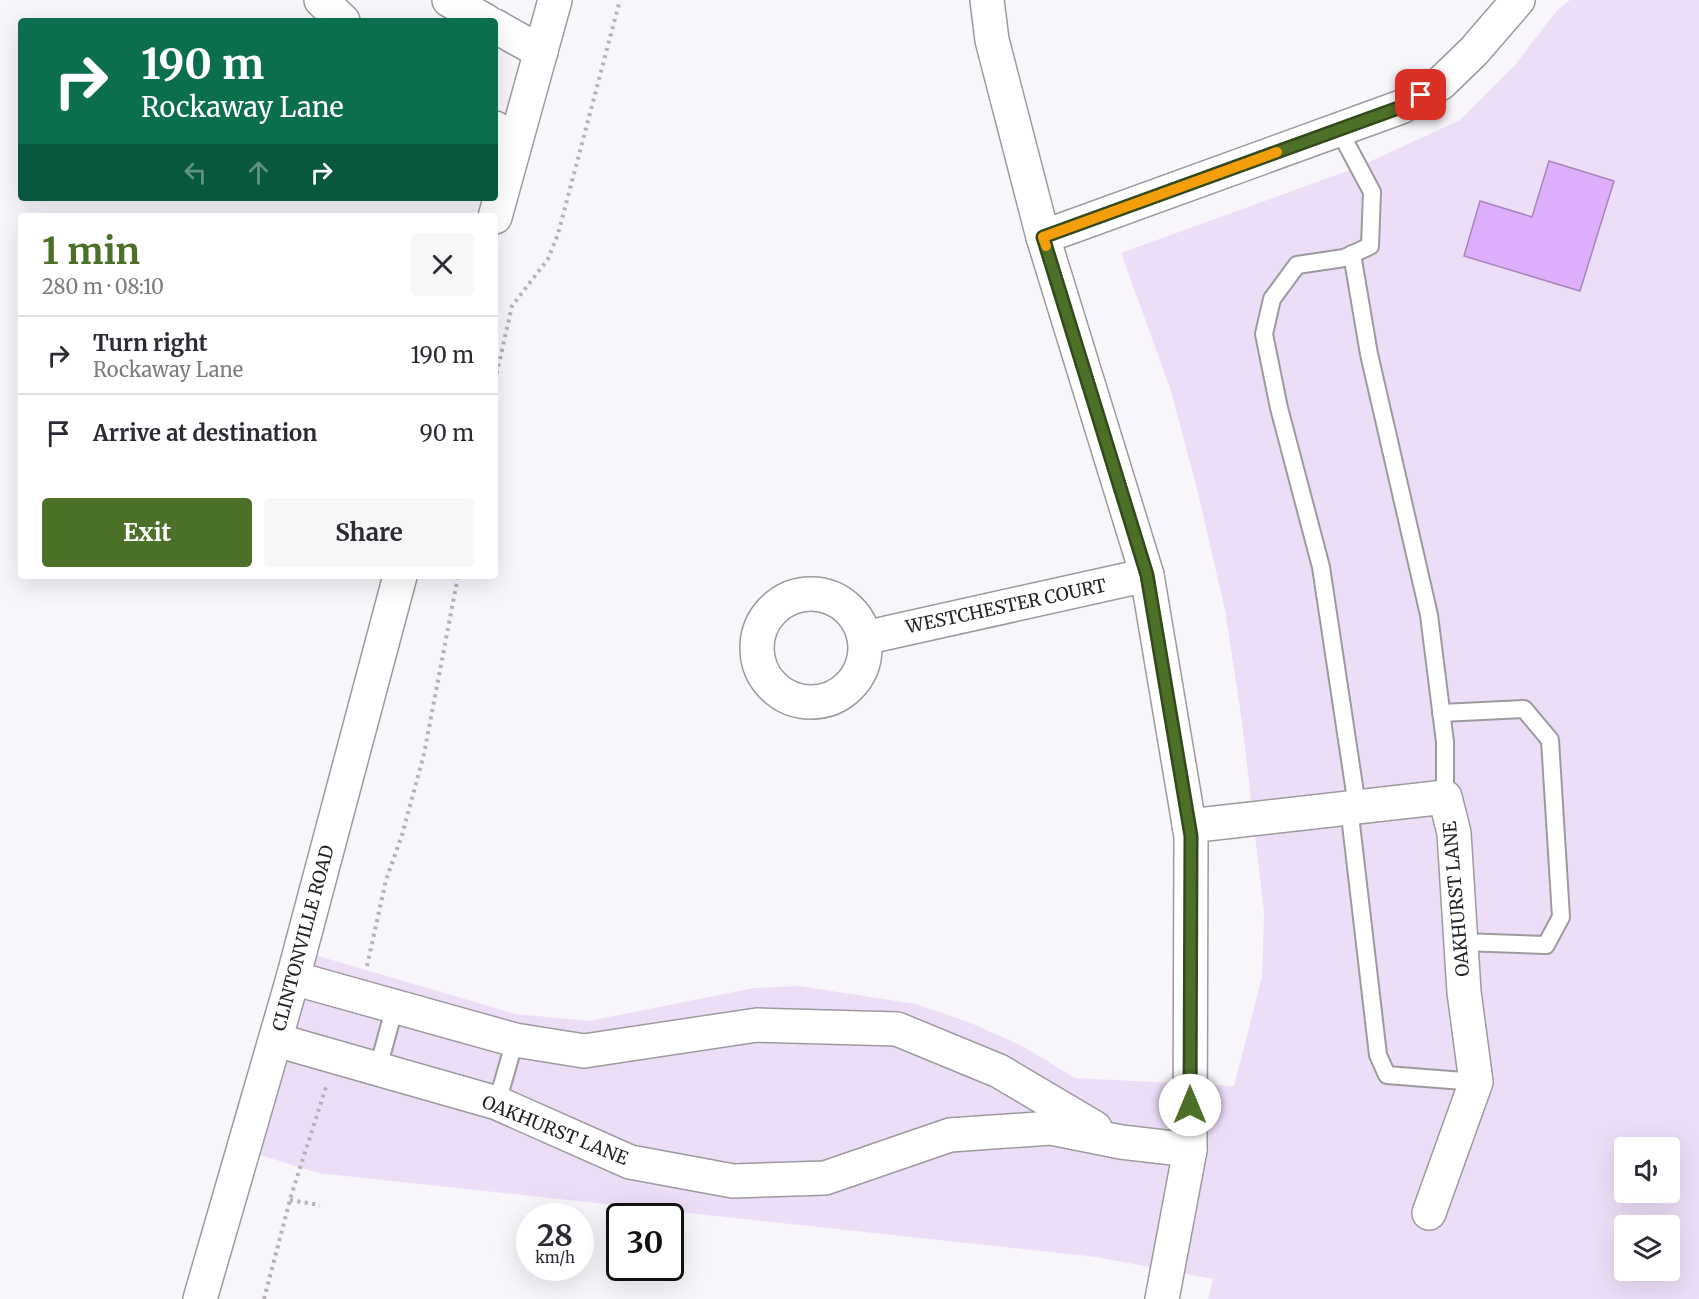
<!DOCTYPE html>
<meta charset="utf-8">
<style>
:root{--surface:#fff;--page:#f7f7f7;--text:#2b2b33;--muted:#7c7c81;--line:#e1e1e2;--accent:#4d7028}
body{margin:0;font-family:Merriweather,serif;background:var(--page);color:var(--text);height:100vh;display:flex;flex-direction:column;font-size:22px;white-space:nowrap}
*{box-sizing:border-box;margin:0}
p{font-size:20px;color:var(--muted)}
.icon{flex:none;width:33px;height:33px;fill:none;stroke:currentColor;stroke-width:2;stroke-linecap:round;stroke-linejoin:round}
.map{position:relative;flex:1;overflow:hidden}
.details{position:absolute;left:18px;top:213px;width:480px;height:366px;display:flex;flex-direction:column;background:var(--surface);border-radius:6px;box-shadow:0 6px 24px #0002}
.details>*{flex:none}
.top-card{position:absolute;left:18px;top:18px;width:480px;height:183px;border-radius:6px;box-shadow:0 6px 24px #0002;background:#0b6e4f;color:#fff;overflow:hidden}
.fabs{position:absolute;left:1614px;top:1137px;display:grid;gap:12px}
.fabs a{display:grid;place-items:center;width:66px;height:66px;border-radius:6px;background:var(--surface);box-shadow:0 6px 24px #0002;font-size:30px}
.speed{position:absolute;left:516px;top:1203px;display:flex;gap:12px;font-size:30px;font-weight:700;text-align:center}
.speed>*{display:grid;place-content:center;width:78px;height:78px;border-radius:50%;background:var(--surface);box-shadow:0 6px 24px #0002;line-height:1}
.speed small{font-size:15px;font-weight:400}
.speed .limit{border:3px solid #111;border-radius:9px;background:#fff;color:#111}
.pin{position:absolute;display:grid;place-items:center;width:51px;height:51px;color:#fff;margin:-26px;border-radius:12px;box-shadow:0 3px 9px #0006}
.me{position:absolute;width:66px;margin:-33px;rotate:0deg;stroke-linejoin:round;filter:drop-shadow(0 0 4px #0008)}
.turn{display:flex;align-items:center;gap:21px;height:126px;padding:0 24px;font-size:27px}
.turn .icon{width:78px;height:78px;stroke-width:2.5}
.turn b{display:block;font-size:42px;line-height:51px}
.lanes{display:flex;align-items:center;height:57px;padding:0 24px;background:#0003;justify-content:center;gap:30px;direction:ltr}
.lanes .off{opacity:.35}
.round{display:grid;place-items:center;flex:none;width:63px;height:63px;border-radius:6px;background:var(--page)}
.summary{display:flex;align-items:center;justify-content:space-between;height:102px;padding:0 24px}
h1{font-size:36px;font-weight:700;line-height:45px;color:var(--accent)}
.action{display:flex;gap:12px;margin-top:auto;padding:12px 24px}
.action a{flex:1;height:69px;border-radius:6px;background:var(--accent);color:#fff;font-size:24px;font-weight:700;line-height:69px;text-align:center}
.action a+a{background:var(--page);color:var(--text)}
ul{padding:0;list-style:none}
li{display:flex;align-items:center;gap:18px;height:78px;padding:0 24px;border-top:2px solid var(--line)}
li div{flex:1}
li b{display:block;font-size:22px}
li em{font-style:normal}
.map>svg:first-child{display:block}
</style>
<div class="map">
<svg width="1699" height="1299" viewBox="0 0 1699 1299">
<rect width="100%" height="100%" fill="#f9f6fb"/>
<!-- green -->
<path fill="#eddef8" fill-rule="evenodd" d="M1570 0H1699V1299H1208L1213 1279 1096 1257 318 1173 260 1155 315 955 516 1014 589 1021 754 988 799 986 916 1004 971 1023 1024 1047 1075 1078 1234 1086 1262 977 1264 913 1242 722 1225 610 1198 493 1171 391 1121 253 1358 167 1460 120 1515 65 1557 10ZM1624 1148H1670V1192H1624ZM1624 1226H1670V1270H1624Z"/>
<!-- water -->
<polygon fill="#deaffd" stroke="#a685bc" stroke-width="1.5" points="1549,161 1614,181 1580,291 1464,256 1480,201 1532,217"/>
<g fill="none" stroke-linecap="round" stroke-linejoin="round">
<!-- service casing -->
<g stroke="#9d9a9f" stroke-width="20">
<g id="service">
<polyline points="1339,130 1372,192 1370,246 1344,258 1297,265 1272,299 1264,334 1279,408 1321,567 1357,806"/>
<polyline points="1352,254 1369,354 1429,615 1445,742 1445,797"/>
<polyline points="1441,713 1524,709 1550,740 1561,917 1546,945 1461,942"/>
<polyline points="1349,807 1378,1055 1387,1075 1476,1082"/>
<polyline points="378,1068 395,1006"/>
<polyline points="497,1103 515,1040"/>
</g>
</g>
<!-- minor casing -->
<g stroke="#9d9a9f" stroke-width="36">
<g id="minor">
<polyline points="321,0 343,21"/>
<polyline points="449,0 486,21"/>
<polyline points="987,0 992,40 1043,237 1147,575 1191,836 1190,1150 1162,1299"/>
<polyline points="495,26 541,52"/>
<polyline points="495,128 515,143"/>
<polyline points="1043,237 1401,107 1441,83 1474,51 1518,0"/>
<circle cx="811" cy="648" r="54"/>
<polyline points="864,638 1147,575"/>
<polyline points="1189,826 1445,797 1454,833 1464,992 1476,1082 1429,1213"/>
<polyline points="293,978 515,1040 584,1051 757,1025 897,1029 999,1071 1095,1128"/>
<polyline points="276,1040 497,1103 630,1162 733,1181 825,1178 950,1135 1051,1128 1121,1142 1190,1150"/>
</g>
</g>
<!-- tertiary casing -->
<g stroke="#9d9a9f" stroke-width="36">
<g id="tertiary">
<polyline points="495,217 555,0"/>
<polyline points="200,1299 293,978 400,576"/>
</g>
</g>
<!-- path -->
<g stroke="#b4b2b6" stroke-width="4" stroke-dasharray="3 4.5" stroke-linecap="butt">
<polyline points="495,381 512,306 548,259 558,234 620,0"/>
<polyline points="367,966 386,880 402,835 424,754 458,576"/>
<polyline points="290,1200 320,1205"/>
<polyline points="264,1299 291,1196 326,1087"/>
</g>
<!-- service -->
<use href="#service" stroke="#fff" stroke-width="16"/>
<!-- minor -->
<use href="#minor" stroke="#fff" stroke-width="33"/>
<!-- tertiary -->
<use href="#tertiary" stroke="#fff" stroke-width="33"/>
</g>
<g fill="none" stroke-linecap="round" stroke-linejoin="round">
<!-- route casing -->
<g stroke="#32491a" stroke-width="15">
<polyline id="route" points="1190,1105 1191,836 1147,575 1043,237 1401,107 1421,95"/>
</g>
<!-- route -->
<use href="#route" stroke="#4d7028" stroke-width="10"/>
<!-- slow -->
<polyline stroke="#f59e0b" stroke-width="10" points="1046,246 1043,237 1277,152"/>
</g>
<g text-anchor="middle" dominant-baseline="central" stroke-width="6" stroke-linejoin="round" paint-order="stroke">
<!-- street labels -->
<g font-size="18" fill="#242325" stroke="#fff">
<text transform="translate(1006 606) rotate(-12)">WESTCHESTER COURT</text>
<text transform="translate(1456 899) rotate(-95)">OAKHURST LANE</text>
<text transform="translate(303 938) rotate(-75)">CLINTONVILLE ROAD</text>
<text transform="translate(555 1130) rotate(22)">OAKHURST LANE</text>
</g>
</g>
</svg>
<div class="fabs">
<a><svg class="icon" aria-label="sound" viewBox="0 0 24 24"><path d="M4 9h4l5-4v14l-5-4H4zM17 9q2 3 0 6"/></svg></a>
<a><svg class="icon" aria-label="layers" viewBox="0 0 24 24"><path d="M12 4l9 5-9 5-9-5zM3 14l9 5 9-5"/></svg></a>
</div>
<div class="speed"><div>28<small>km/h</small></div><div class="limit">30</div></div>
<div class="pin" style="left:1421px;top:95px;background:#d93025"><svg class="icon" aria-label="arrive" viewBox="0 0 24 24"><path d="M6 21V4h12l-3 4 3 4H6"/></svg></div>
<svg class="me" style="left:1190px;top:1105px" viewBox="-20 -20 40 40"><circle r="19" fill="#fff"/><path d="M0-13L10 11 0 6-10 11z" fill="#4d7028"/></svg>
<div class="top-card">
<div class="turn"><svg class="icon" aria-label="right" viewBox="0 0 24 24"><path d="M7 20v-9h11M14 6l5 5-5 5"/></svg><div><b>190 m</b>Rockaway Lane</div></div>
<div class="lanes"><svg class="icon off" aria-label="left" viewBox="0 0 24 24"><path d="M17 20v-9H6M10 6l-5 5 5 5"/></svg><svg class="icon off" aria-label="ahead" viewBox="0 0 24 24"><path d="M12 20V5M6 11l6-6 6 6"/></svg><svg class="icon" aria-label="right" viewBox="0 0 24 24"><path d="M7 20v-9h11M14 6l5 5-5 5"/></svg></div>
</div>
<section class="details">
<div class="summary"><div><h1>1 min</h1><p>280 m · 08:10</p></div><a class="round"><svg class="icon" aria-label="close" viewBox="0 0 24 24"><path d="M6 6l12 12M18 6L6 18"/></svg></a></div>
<ul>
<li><svg class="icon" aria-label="right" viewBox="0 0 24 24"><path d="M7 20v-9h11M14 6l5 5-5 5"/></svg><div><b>Turn right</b><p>Rockaway Lane</p></div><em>190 m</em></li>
<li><svg class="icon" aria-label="arrive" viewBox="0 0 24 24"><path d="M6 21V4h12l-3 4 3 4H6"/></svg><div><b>Arrive at destination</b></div><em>90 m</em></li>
</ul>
<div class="action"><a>Exit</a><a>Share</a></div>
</section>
</div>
